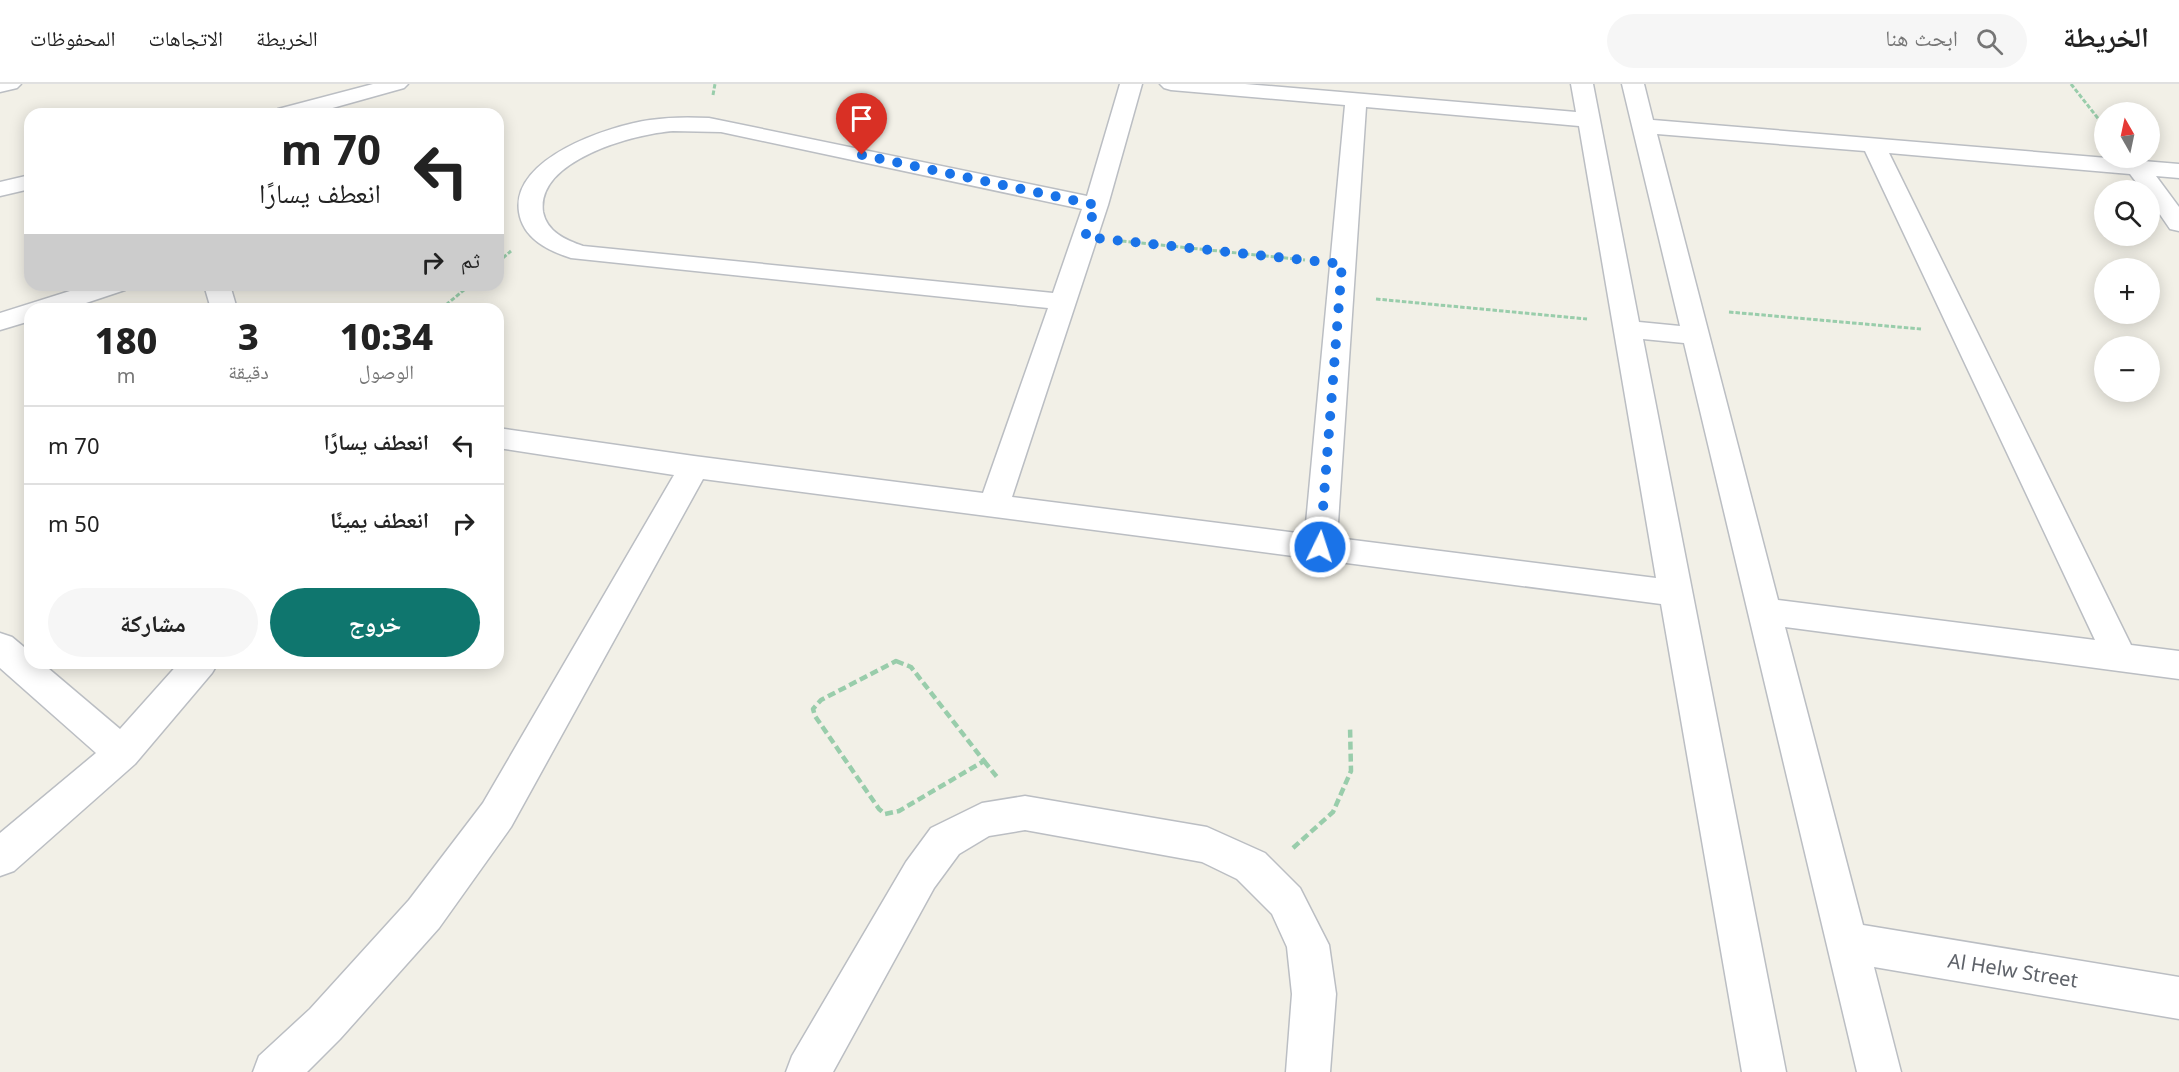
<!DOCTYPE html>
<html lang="ar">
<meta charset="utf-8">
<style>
:root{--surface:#fff;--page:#f6f6f6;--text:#222;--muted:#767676;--line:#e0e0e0;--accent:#0f766e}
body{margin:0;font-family:"Noto Sans","Noto Naskh Arabic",sans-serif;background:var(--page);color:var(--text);direction:rtl;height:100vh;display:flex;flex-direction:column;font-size:22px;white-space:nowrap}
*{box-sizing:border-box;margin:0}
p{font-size:20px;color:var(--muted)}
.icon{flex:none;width:33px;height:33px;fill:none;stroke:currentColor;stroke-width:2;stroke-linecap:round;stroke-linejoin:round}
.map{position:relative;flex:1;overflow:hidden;direction:ltr}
.sheet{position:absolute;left:24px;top:219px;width:480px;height:366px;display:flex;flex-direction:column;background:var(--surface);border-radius:18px;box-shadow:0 3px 15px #0003;direction:rtl}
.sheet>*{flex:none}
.hud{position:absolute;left:24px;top:24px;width:480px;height:183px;border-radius:18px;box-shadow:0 3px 15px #0003;direction:rtl;background:#fff;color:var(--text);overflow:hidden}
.needle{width:39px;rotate:351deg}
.controls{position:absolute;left:2094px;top:18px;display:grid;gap:12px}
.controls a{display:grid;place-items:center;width:66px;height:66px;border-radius:50%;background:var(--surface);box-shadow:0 3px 15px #0003;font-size:30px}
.pin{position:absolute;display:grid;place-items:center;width:51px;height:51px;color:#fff;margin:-62px -26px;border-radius:50% 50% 50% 0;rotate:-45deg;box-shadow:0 0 6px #0007}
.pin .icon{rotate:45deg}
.me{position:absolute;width:66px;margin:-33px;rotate:4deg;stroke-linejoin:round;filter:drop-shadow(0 0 4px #0008)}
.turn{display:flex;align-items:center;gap:21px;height:126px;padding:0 24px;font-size:27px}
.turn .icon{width:78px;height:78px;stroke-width:2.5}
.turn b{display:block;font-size:42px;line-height:51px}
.then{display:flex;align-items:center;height:57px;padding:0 24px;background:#0003;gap:12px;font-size:22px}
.eta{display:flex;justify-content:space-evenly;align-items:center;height:102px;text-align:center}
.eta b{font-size:36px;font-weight:800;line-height:42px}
.cta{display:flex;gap:12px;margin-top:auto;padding:12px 24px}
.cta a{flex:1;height:69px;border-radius:36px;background:var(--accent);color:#fff;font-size:24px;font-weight:800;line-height:69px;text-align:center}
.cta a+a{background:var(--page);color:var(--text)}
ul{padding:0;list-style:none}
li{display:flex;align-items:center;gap:18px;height:78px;padding:0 24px;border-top:2px solid var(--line)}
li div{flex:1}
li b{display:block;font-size:22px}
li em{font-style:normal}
header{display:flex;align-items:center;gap:36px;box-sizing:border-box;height:84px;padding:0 30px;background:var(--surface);border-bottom:2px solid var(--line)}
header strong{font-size:28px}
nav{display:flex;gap:33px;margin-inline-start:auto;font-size:21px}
.search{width:420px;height:54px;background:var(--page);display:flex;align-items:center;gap:15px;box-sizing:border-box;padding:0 21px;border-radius:33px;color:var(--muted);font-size:22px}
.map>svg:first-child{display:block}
</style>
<header>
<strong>الخريطة</strong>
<div class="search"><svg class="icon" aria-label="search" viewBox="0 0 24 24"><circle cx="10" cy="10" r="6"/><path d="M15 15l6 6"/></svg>ابحث هنا</div>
<nav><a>الخريطة</a><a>الاتجاهات</a><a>المحفوظات</a></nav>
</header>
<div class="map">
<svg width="2179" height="988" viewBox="0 0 2179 988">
<rect width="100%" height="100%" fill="#f2f0e7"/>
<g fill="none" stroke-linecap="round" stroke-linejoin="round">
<!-- minor casing -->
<g stroke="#bbbec3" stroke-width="3">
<g id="minor">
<polygon points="0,0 21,0 17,4 0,8"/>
<polygon points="373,0 408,0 404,4 311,30 275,30 278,25"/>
<path d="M1120 0H1142L1108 121 1012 413 1305 450 1345 21 1171 6 1164 4 1160 0H1245L1576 28 1571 0H1593L1639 238 1680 242 1622 0H1644L1653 36 2179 80V94L2156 92 2179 123V147L2170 145 2150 116V106H2142L2130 90 1889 69 2131 561 2179 567V595L1785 543 1863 841 2179 893V935L1874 883 1901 988H1857L1684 259 1643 255 1786 988H1742L1661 520 703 395 511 743 439 844 340 955 307 988H253L259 972 310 925 409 816 483 719 674 391 498 364V344L694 372 983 409 1048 224 571 174C549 167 523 155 519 128 511 74 608 42 650 36 670 33 689 33 709 34L1087 112ZM1366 23 1579 42 1656 494 1337 454ZM673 47 721 48 1082 125 1053 209 583 162C566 156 547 148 543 128 536 76 634 50 673 47ZM1657 50 1865 67 2095 556 1778 516Z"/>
<polygon points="30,91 30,105 0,112 0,98"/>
<polygon points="89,201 129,201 125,206 68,225 30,225 30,237 0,246 0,229"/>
<polygon points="204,201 230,201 237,225 211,225"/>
<polygon points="0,549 12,553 30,568 30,579 42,579 120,645 179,579 218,579 212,589 135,680 14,787 0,792 0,749 96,669 0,584"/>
<polygon points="1025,712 1207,743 1265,769 1300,804 1329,861 1336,910 1330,988 1286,988 1292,910 1287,863 1272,830 1237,795 1202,778 1025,746 989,752 959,770 934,804 833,988 786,988 792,972 906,778 931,744 982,719"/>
</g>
</g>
<!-- path-far1 -->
<g stroke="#99cdab" stroke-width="3" stroke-dasharray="4.5 2" stroke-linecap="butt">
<polyline points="2071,0 2104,42"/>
<polyline points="713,11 715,0"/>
<polyline points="1122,157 1305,176"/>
<polyline points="498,178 511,167"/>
<polyline points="1376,215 1587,235"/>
<polyline points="441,225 470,201"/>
<polyline points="1729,228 1921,245"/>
</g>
<!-- path -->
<g stroke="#99cdab" stroke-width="4.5" stroke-dasharray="8 4" stroke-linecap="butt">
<polygon points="896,577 911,583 984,677 899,727 885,730 879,725 815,632 813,625 821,616"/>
<polyline points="984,677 997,693"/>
<polyline points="1293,764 1333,728 1351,687 1350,642"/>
</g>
<!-- minor -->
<use href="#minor" fill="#fff" fill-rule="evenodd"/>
</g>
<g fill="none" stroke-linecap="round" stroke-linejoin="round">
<!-- route -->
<polyline stroke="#1a73e8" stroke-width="10" stroke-dasharray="0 18" points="862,71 1096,121 1085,153 1342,180 1320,463"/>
</g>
<g text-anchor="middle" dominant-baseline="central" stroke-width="4.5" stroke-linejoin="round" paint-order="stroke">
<!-- near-street labels -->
<g font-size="20" fill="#5e6269" stroke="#fff">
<text transform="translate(2013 886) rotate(9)">Al Helw Street</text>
</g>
</g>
</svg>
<div class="controls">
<a><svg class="needle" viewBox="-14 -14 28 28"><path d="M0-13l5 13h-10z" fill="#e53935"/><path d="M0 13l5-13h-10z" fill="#767676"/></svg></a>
<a><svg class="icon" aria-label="search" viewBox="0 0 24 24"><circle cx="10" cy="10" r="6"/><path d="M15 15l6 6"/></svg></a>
<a>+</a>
<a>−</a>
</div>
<div class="pin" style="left:862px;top:71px;background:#d93025"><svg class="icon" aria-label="arrive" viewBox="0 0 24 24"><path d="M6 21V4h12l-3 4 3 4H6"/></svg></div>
<svg class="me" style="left:1320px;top:463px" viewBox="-20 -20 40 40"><circle r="17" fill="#1a73e8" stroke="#fff" stroke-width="3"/><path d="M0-11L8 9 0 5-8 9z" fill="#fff"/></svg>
<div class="hud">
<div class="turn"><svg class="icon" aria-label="left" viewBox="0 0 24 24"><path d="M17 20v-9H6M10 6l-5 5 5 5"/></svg><div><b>70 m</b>انعطف يسارًا</div></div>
<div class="then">ثم<svg class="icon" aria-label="right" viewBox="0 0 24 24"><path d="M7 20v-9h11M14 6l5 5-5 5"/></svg></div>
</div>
<section class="sheet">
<div class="eta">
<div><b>10:34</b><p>الوصول</p></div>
<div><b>3</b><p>دقيقة</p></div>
<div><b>180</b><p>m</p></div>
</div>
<ul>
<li><svg class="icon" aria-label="left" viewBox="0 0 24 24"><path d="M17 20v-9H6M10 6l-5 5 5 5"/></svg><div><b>انعطف يسارًا</b></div><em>70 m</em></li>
<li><svg class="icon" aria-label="right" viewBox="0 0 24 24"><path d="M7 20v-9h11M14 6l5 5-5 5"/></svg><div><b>انعطف يمينًا</b></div><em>50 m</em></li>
</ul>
<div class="cta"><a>خروج</a><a>مشاركة</a></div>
</section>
</div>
